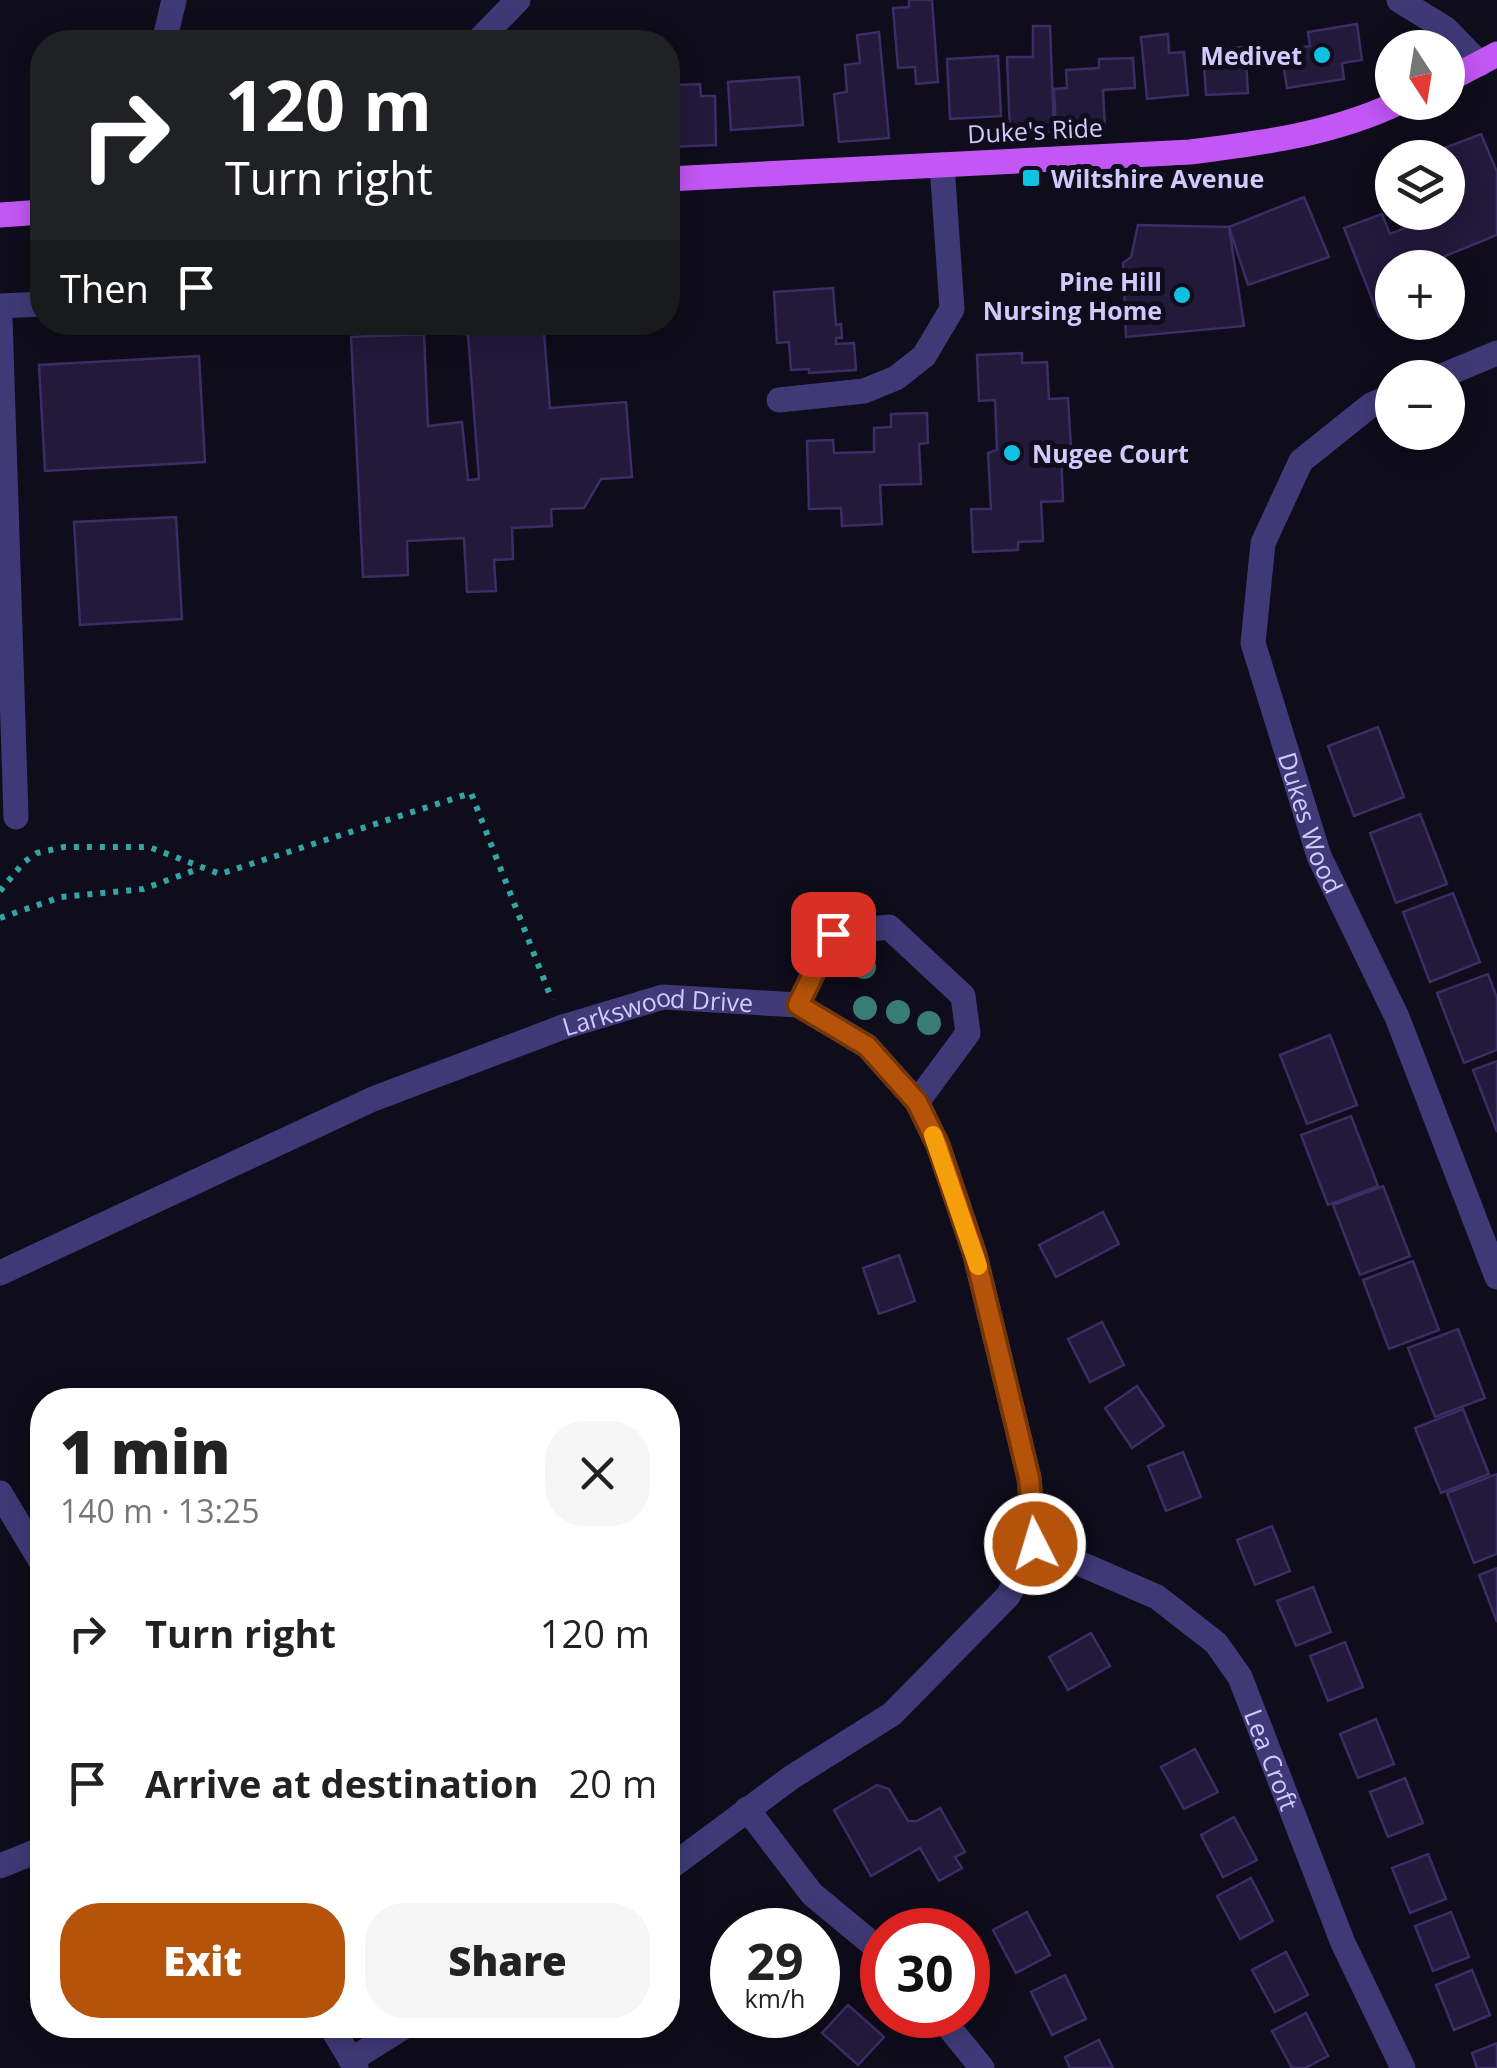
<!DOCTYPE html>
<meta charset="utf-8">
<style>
:root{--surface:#fff;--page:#f6f6f6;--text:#222;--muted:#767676;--accent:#b45309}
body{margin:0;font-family:"Open Sans",sans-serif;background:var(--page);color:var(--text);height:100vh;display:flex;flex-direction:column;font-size:38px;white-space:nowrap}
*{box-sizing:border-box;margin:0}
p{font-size:32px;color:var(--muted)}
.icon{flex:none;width:55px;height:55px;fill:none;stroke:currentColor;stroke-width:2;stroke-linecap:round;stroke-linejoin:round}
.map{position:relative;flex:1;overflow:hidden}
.drawer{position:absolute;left:30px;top:1388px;width:650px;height:650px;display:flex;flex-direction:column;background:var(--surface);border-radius:40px;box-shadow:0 5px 25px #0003}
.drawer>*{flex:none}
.banner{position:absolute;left:30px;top:30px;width:650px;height:305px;border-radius:40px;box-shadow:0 5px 25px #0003;background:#202124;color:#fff;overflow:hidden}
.needle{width:65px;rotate:168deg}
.controls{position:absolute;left:1375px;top:30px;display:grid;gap:20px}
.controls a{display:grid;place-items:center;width:90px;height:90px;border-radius:50%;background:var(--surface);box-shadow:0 5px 25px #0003;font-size:50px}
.speed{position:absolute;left:710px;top:1908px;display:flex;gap:20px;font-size:50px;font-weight:700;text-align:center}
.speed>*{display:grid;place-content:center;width:130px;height:130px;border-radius:50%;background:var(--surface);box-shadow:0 5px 25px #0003;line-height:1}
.speed small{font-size:25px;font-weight:400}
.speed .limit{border:15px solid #d22;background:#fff;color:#111}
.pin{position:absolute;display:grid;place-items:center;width:85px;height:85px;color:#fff;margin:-42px;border-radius:20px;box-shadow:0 5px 15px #0006}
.me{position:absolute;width:110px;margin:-55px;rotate:355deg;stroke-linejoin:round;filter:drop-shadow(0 0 8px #0008)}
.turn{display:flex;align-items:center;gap:35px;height:210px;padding:0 30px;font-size:45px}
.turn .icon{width:130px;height:130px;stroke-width:2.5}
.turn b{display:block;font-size:70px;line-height:85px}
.then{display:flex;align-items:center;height:95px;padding:0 30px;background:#0003;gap:20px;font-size:38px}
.round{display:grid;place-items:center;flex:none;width:105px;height:105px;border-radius:40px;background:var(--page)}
.headline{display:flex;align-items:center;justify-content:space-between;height:170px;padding:0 30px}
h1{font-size:60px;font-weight:800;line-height:75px}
.primary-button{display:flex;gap:20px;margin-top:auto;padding:20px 30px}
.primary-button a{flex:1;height:115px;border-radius:40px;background:var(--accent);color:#fff;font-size:40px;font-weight:800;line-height:115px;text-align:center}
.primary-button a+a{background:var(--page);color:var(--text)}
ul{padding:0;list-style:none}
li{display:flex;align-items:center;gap:30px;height:150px;padding:0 30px}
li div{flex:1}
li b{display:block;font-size:38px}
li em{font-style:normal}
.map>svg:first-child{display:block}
</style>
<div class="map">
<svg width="1497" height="2068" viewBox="0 0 1497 2068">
<rect width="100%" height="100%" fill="#0f0c1b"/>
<!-- building -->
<g fill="#22193b" stroke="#3b2d65" stroke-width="2.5">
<polygon points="909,0 932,0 938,82 916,84 915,67 898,68 893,8 909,7"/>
<polygon points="1357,24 1362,60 1342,63 1344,79 1287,88 1281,51 1310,46 1308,32"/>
<polygon points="1033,26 1050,26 1054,132 1010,133 1007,57 1033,57"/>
<polygon points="879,32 889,138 839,142 834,94 847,92 845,65 860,63 857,35"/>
<polygon points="1168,34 1169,53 1184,52 1188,95 1147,99 1141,37"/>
<polygon points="1245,47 1248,93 1206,95 1203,49"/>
<polygon points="998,56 1001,116 950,119 947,59"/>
<polygon points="1133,58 1135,88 1103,90 1105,128 1056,130 1054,89 1067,88 1066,70 1099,68 1099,59"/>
<polygon points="799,77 803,125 731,130 728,82"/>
<polygon points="700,84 701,96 715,96 716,145 668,147 668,98 677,98 677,85"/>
<polygon points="1481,134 1497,172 1497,235 1438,259 1440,265 1434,268 1392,268 1392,312 1379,317 1344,228 1382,214 1390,234 1405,228 1399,212 1448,212 1448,158 1427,158 1426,155"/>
<polygon points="1304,197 1329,257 1248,285 1229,227"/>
<polygon points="1138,225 1229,227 1244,326 1126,337 1123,263 1131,257"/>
<polygon points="833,288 836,325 841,324 842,338 836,338 836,344 854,343 856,370 809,373 809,369 791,370 789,342 777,343 774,292"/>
<polygon points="458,322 561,322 561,331 544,333 550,408 626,402 632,477 601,479 584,508 551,509 552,526 512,528 513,559 494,560 496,591 467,592 464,538 407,541 408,575 363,577 351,337 424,334 428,426 462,422 468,480 479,479 468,334 459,334"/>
<polygon points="1022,353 1022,363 1047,362 1049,399 1068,398 1071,448 1035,450 1035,453 1061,452 1063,501 1041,502 1043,541 1018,542 1018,550 973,552 971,509 991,509 988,453 997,450 995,400 979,401 977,355"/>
<polygon points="199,356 205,462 45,471 39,365"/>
<polygon points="927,413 928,443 919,444 921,484 880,485 882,524 842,526 841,508 809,509 807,441 833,440 834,453 874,452 874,428 891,427 891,414"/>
<polygon points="176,517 182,619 80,625 74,522"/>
<polygon points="1378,727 1404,797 1354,816 1328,746"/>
<polygon points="1420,814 1447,884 1396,903 1370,833"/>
<polygon points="1453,893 1480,962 1430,982 1403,912"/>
<polygon points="1488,974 1497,998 1497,1050 1464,1063 1437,993"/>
<polygon points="1330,1035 1357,1105 1307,1124 1280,1055"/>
<polygon points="1497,1061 1497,1132 1473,1070"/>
<polygon points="1351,1116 1378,1186 1328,1205 1301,1135"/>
<polygon points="1383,1186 1410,1256 1360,1275 1333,1205"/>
<polygon points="1103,1212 1119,1244 1056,1277 1039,1245"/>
<polygon points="899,1255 915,1301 879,1314 863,1268"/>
<polygon points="1413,1261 1439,1330 1389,1349 1363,1280"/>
<polygon points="1102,1322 1124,1365 1090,1382 1068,1339"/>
<polygon points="1458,1329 1485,1398 1435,1417 1408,1348"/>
<polygon points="1137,1386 1164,1426 1132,1448 1105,1408"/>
<polygon points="1463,1409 1489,1474 1441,1493 1415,1428"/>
<polygon points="1183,1452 1201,1497 1166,1511 1148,1466"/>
<polygon points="1497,1474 1497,1554 1474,1563 1447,1493"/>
<polygon points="1272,1526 1290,1571 1255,1585 1237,1540"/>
<polygon points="1497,1568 1497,1622 1479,1575"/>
<polygon points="1313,1587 1331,1632 1296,1646 1277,1601"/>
<polygon points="1091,1633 1110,1666 1068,1690 1049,1657"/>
<polygon points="1345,1642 1363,1687 1328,1701 1310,1656"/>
<polygon points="1376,1719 1394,1764 1358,1778 1340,1734"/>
<polygon points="1195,1749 1218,1792 1184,1809 1161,1767"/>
<polygon points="1405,1778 1423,1823 1388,1837 1370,1792"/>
<polygon points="877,1785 889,1789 908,1821 917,1821 940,1808 965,1852 955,1857 962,1868 939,1881 920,1848 871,1876 834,1810"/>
<polygon points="1234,1817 1257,1860 1223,1877 1201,1835"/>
<polygon points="1428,1854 1446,1899 1410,1913 1392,1868"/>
<polygon points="1251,1878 1273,1921 1240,1939 1217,1896"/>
<polygon points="1027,1912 1050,1955 1016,1973 993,1930"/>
<polygon points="1451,1912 1469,1957 1433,1971 1415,1926"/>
<polygon points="1286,1952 1308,1995 1275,2012 1252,1970"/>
<polygon points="1472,1970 1490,2015 1454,2030 1436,1985"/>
<polygon points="1065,1975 1086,2019 1052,2035 1031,1992"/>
<polygon points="848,2005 884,2037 858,2065 822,2033"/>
<polygon points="1306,2013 1328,2056 1305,2068 1292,2068 1272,2031"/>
<polygon points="1099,2040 1113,2068 1070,2068 1065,2057"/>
<polygon points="1497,2043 1497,2068 1477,2068 1472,2053"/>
</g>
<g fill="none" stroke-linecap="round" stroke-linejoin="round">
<!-- path -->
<g stroke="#34a5a5" stroke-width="6" stroke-dasharray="5 8" stroke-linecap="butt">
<polyline points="0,891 24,862 37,853 64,847 149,847 220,874 471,793 552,1000"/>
<polyline points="0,918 61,897 143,889 201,868"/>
</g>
<!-- minor -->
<g stroke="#3f3a77" stroke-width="25">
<polyline points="1399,0 1446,29 1480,64"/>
<polyline points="164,42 174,0"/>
<polyline points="477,42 518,0"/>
<polyline points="0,306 42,304"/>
<polyline points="0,318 16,817"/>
<polyline points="1437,378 1497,353"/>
<path id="s1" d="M1392 396 1371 405 1301 461 1263 543 1253 643 1319 856 1397 1017 1497 1277"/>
<polyline points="779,400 864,391 896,378 924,356 952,309 942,165"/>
<polyline points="798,1005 833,933 889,927 963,996 968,1033 917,1102"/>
<path id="s2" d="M0 1273 373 1099 563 1027 663 997 798 1005 867 1046 917 1102 938 1145 975 1255 1029 1478 1035 1544 1008 1596 892 1714 792 1777 668 1869"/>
<polyline points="0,1493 42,1563"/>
<path id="s3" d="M1035 1544 1157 1597 1216 1643 1240 1677 1343 1943 1403 2068"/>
<polyline points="747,1809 812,1894 882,1952"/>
<polyline points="0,1866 42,1849"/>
<polyline points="939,2015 982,2068"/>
<polyline points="330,2025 356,2068"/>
<polyline points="351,2060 407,2025"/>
</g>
<!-- major -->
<g stroke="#c257f5" stroke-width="25">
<polyline points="1448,80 1497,54"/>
<path d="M668 179 1190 152C1263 143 1333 134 1400 102"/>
<polyline points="0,215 42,212"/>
</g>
</g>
<!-- trees -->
<g fill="#397b75">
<circle cx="864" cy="967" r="12"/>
<circle cx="865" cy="1008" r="12"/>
<circle cx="898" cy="1012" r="12"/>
<circle cx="929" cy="1023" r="12"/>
</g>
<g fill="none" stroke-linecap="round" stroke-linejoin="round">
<!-- route casing -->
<g stroke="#753606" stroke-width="25">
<polyline id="route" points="833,934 798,1005 867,1046 917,1102 938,1145 975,1255 1002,1366 1029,1478 1035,1544"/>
</g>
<!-- route -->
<use href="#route" stroke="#b45309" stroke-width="18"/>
<!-- slow -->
<polyline stroke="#f59e0b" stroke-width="18" points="933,1135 978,1266"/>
</g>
<!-- markers -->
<g fill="#0ec2e3" stroke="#0f0c1b" stroke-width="4">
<circle cx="1322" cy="55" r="10"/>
<rect x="1021" y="168" width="20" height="20" rx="5"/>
<circle cx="1182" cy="295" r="10"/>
<circle cx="1012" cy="453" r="10"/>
</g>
<g text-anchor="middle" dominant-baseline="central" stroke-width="10" stroke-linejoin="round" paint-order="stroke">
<!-- poi labels -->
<g font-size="25" font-weight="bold" fill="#d2c9fc" stroke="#0f0c1b" text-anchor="end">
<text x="1302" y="55">Medivet</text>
<text x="1051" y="178" text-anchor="start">Wiltshire Avenue</text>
<text x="1162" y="281">Pine Hill<tspan x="1162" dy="29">Nursing Home</tspan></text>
<text x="1032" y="453" text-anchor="start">Nugee Court</text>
</g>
<!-- street labels -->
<g font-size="25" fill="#d2c9fc" stroke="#0f0c1b">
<text transform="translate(1035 130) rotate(-3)">Duke's Ride</text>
<text stroke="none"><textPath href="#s1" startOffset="492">Dukes Wood</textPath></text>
<text stroke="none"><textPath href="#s2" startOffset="712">Larkswood Drive</textPath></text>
<text stroke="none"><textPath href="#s3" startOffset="338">Lea Croft</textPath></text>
</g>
</g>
</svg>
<div class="controls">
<a><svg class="needle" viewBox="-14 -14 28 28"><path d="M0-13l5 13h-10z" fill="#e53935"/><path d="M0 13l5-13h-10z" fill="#767676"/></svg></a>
<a><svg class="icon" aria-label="layers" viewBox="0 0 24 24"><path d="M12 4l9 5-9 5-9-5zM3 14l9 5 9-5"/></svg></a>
<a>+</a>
<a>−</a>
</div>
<div class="speed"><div>29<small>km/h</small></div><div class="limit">30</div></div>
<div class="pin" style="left:833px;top:934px;background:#d93025"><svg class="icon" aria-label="arrive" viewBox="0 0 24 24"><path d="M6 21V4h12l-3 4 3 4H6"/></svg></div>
<svg class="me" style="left:1035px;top:1544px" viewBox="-20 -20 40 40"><circle r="17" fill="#b45309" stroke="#fff" stroke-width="3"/><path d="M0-11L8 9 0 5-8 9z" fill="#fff"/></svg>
<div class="banner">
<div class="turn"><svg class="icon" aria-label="right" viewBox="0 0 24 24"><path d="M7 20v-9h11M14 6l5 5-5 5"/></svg><div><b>120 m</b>Turn right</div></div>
<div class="then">Then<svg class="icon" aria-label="arrive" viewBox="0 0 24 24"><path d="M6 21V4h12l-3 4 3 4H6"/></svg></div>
</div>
<section class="drawer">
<div class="headline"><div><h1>1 min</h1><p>140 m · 13:25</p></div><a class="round"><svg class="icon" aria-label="close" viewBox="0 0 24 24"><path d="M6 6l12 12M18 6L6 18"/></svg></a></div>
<ul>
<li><svg class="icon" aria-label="right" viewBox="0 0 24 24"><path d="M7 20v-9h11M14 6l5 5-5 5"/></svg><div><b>Turn right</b></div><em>120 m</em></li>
<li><svg class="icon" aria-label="arrive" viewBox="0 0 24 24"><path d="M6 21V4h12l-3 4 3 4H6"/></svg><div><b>Arrive at destination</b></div><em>20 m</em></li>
</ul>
<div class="primary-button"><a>Exit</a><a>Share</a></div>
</section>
</div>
